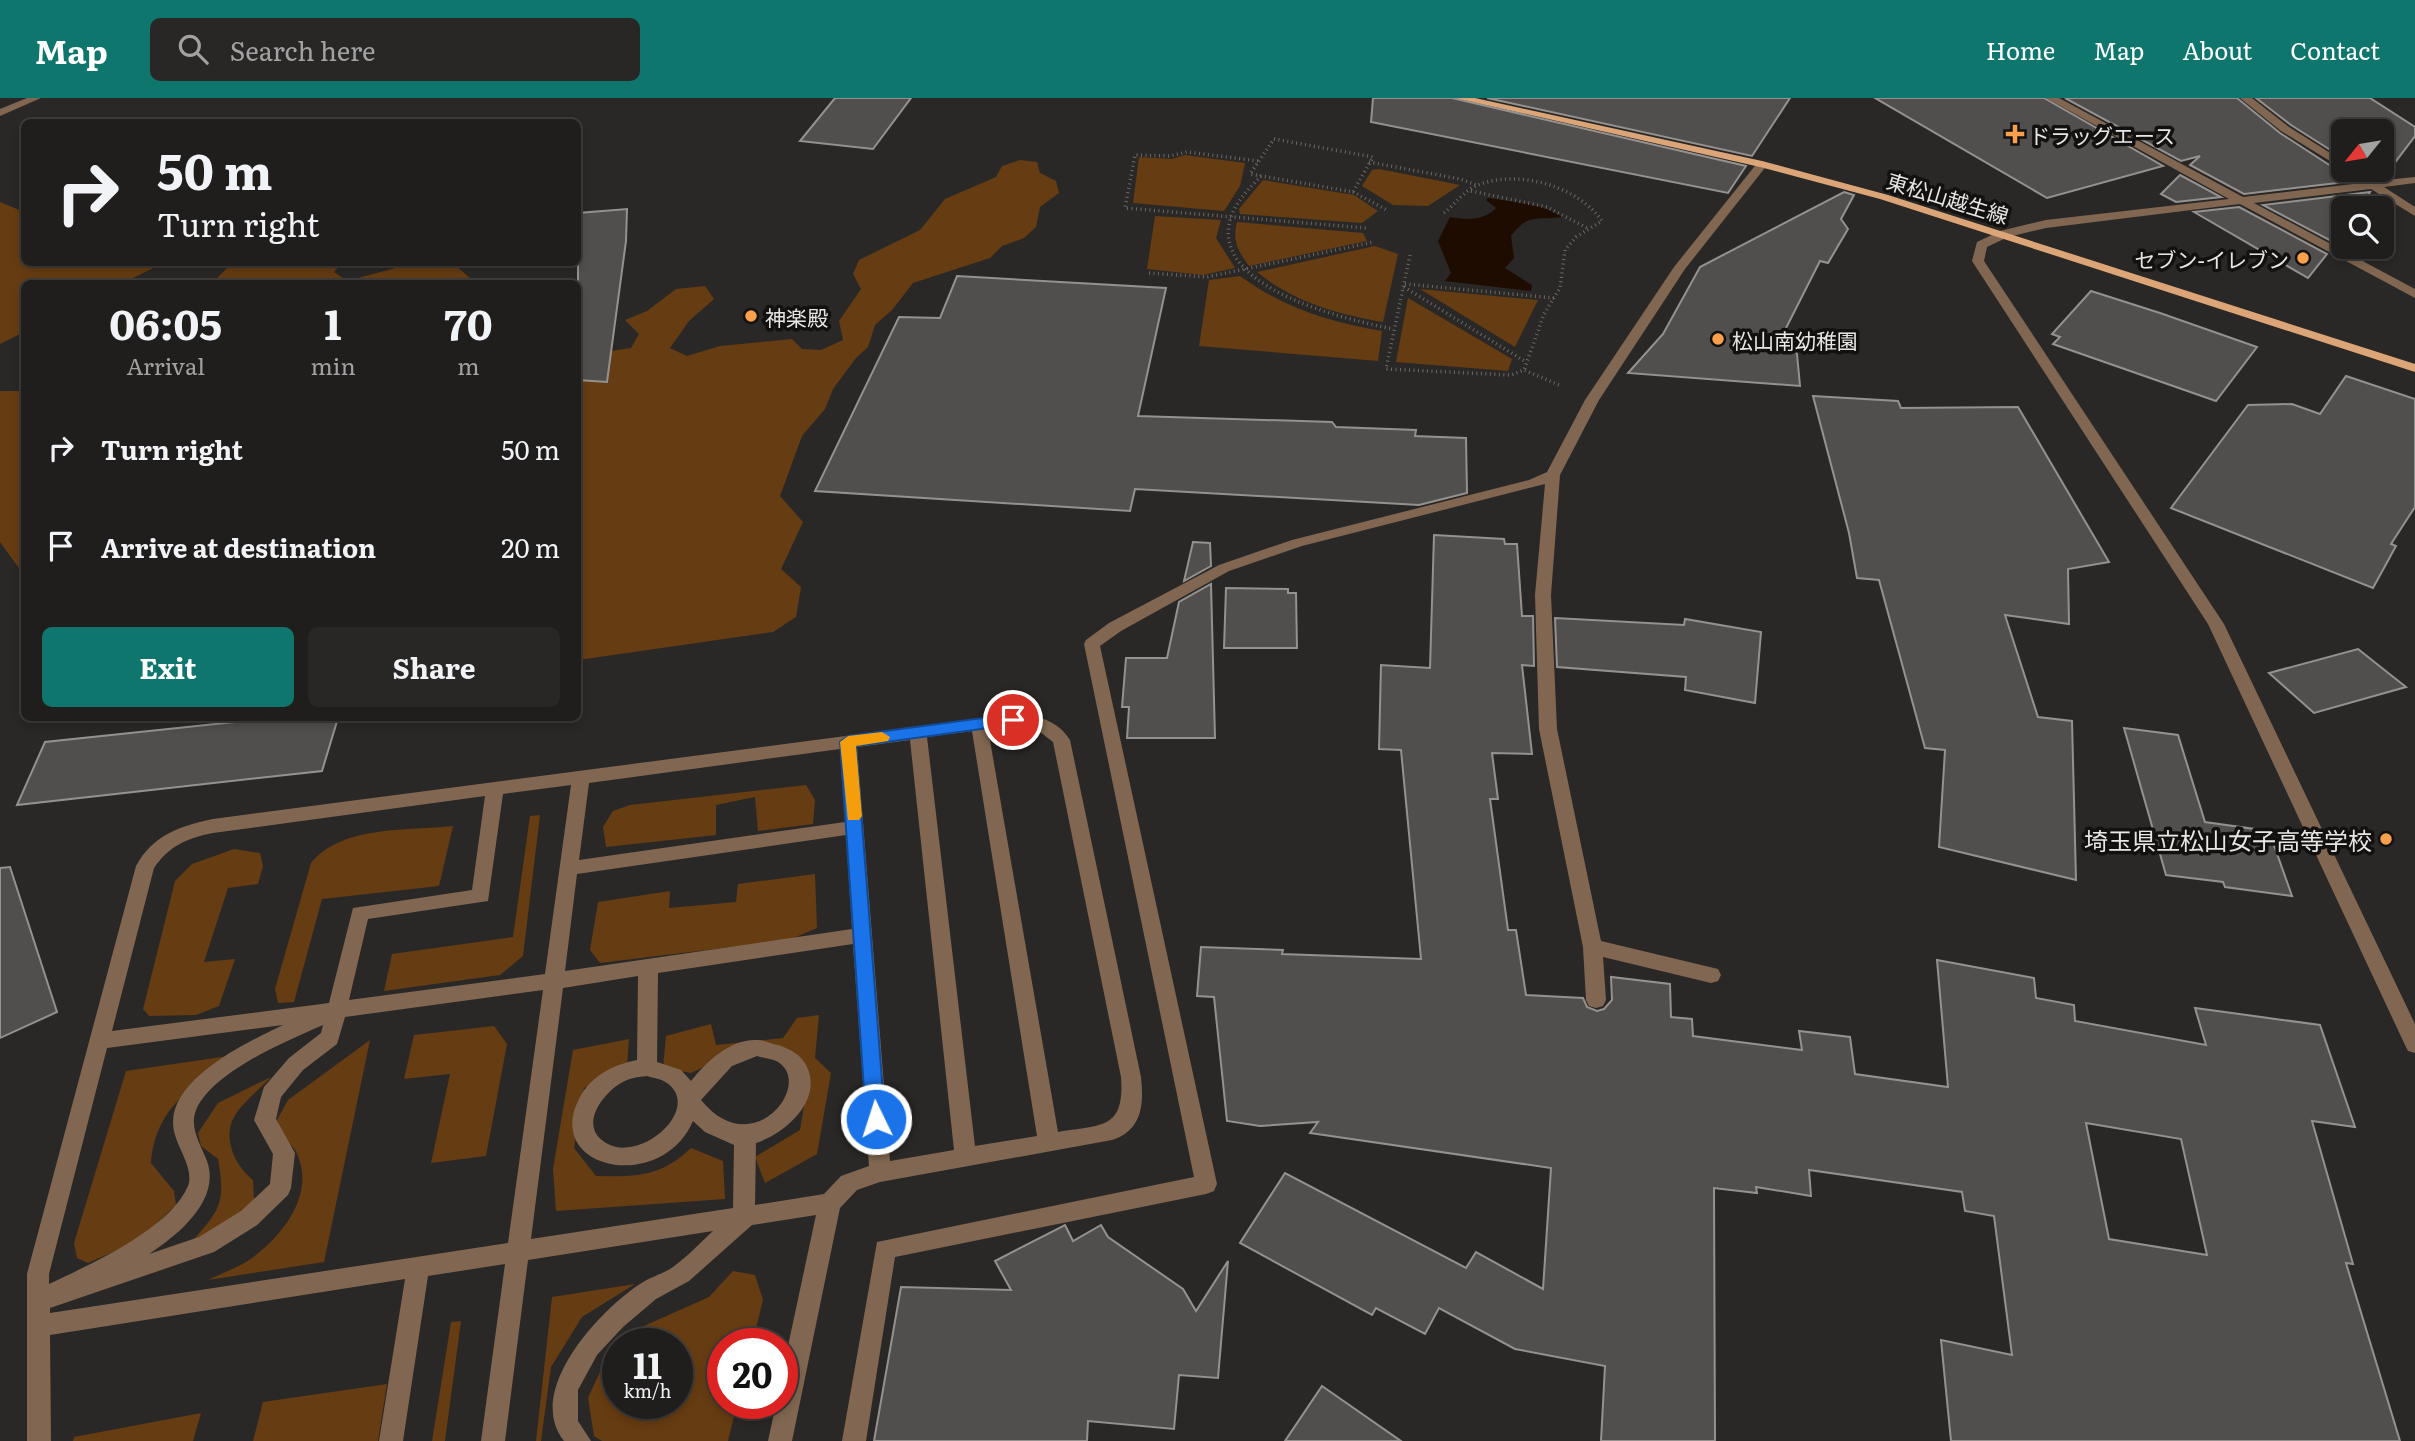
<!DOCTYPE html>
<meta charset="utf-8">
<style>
:root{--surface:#201e1c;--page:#282725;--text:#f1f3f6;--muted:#a2a2a3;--line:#3d3c3b;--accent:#0f766e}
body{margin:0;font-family:Literata,"Noto Sans JP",serif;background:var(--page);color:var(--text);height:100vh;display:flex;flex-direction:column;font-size:26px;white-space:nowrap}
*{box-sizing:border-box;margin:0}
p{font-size:23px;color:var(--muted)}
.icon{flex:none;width:38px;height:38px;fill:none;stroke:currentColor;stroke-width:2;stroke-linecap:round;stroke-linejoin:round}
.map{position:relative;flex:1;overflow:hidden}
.side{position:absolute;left:21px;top:182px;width:560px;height:441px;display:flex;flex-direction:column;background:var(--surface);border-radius:10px;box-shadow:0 4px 10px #0003,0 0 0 2px var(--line)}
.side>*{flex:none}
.hud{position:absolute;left:21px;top:21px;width:560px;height:147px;border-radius:10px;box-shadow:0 4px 10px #0003,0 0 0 2px var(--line);background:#201e1c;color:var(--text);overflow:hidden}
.needle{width:46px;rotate:240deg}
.fabs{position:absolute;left:2331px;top:21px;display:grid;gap:14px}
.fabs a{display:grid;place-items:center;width:63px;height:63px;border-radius:10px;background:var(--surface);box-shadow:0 4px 10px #0003,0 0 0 2px var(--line);font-size:35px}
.speed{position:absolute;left:602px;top:1230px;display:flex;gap:14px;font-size:35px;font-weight:700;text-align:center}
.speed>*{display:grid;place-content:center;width:91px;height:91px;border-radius:50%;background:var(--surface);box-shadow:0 4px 10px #0003,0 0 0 2px var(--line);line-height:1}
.speed small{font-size:18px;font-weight:400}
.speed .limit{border:10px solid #d22;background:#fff;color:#111}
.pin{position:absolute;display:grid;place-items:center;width:60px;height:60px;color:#fff;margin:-30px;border:4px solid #fff;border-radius:50%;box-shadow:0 2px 7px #0007}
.me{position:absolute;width:77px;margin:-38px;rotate:356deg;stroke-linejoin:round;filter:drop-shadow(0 0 5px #0008)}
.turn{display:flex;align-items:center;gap:24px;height:147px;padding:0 21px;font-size:32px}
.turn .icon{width:91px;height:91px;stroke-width:2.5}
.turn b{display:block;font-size:49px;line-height:60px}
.eta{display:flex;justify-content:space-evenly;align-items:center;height:119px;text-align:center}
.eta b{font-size:42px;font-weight:700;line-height:49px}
.button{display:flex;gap:14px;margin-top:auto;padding:14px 21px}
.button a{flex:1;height:80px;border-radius:10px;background:var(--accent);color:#fff;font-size:28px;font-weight:700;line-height:80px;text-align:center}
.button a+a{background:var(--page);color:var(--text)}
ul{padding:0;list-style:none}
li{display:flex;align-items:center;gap:21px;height:98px;padding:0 21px}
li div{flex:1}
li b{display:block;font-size:26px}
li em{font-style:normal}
header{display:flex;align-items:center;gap:42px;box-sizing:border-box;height:98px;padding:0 35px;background:var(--accent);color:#fff}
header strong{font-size:33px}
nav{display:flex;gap:38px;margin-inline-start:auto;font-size:24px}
.search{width:490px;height:63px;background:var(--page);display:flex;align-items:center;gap:18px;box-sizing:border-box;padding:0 24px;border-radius:10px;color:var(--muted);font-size:26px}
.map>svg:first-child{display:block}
</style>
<header>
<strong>Map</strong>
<div class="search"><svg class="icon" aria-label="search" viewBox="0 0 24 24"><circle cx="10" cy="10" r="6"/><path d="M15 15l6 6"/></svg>Search here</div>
<nav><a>Home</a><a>Map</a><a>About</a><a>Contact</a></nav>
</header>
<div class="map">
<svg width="2415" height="1343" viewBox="0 0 2415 1343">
<rect width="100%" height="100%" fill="#2a2826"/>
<!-- green -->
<g fill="#663c12" fill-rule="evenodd">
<polygon points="1185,57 1245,65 1240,88 1224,113 1133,105 1139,59 1172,61"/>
<polygon points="1020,62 1037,64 1040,75 1056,83 1059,95 1040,109 1036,129 1024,140 1002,148 990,160 913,185 892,212 875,227 868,249 856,260 833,291 825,311 802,338 780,398 803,424 781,471 801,489 796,519 773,534 578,562 578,250 584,246 605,254 631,250 639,236 625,222 647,213 676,191 705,188 714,201 689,223 670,250 687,258 720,248 792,241 802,251 821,252 843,242 839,223 861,191 853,176 859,162 920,132 945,101 996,79 1002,68"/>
<polygon points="1379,71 1460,87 1428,108 1393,107 1362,88 1372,72"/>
<polygon points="1263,82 1354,97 1378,113 1362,125 1240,116 1239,111"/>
<polygon points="0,104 24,114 24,164 151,164 158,168 122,185 24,186 24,234 0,246"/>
<polygon points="1155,118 1221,122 1216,140 1235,170 1203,177 1147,171"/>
<path d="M1237 124 1363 135 1367 143 1249 168C1238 153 1232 143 1237 124Z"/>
<path d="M1375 148 1398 156 1383 224C1337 216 1294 204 1257 174Z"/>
<polygon points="447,164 455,167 471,181 467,186 218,186 217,180 228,169 251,165 342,165 334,174 347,183 414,165"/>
<path d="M1240 178C1284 210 1329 224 1382 233L1378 263 1199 248 1209 182Z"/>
<polygon points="1420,191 1538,202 1515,249"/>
<polygon points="1408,200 1512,261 1508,273 1396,264"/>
<polygon points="0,293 24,293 24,477 0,444"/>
<polygon points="806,687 815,702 813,726 758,733 755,699 716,707 716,737 606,749 603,729 613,713 630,707"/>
<polygon points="540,717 523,858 500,877 384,893 392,856 513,839 530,718"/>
<path d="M453 728 439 788 322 801 294 904 278 905 275 891 311 765C342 727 407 733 453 728Z"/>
<polygon points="234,751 260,755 263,768 258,786 228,790 204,864 235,861 219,908 196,917 149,918 143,911 175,783 192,766"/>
<polygon points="815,776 817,830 789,842 600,865 590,852 598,804 670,793 669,810 736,804 738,786"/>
<polygon points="819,917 815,960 831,975 817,1056 765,1085 755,1059 800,1032 806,996 790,960 739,952 691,975 663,970 666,938 711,926 716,947 783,940 797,920"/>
<polygon points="494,928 507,946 486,1058 431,1065 450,976 404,981 414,937"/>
<path d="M629 941 627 968 584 990 574 1050 596 1078C635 1079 661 1079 691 1050L723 1063 725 1101 556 1113 553 1071 573 952Z"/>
<path d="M370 942 324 1164 208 1182C222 1175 240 1169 252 1160 283 1137 314 1098 298 1058 293 1043 282 1047 277 1022L288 1002Z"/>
<path d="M242 956C197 986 156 1005 151 1065L174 1093 176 1107 138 1143 88 1165 77 1160 74 1145 126 973Z"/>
<path d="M271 979C260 991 242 1005 234 1019 222 1041 236 1069 253 1082L254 1102 230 1134 186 1151C217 1113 227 1111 218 1061L201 1048 198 1035 218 1005Z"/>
<path d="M733 1173 755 1177 763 1202 752 1246H723V1306H737L728 1343H602L594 1338 588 1300 608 1256 626 1236 709 1199ZM618 1246H677V1306H618Z"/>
<polygon points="635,1186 582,1219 551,1269 541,1343 536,1343 552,1199"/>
<polygon points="461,1223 445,1343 432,1343 451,1224"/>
<polygon points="387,1286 378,1343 253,1343 263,1304"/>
<polygon points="201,1315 193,1343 73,1343 74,1339"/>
</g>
<!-- water -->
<path fill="#1e0c00" d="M1488 100C1512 104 1542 105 1562 119 1538 123 1529 114 1511 138L1514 160 1505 170 1532 187 1531 193 1445 183 1451 175 1438 143 1450 119C1466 122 1484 123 1496 110L1486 102Z"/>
<!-- building -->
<g fill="#514f4d" stroke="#94918f" stroke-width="2" fill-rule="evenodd">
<polygon points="835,0 911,0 873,51 800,43"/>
<polygon points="1373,0 1452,0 1746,68 1728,95 1371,24"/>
<polygon points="1487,0 1790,0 1752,58"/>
<polygon points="1875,0 2044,0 2163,68 2047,100"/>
<polygon points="2065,0 2237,0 2280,35 2354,83 2244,96 2190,67 2200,58 2181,63"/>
<polygon points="2256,0 2370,0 2415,29 2415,38 2384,79 2376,80 2361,72 2382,72 2382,33 2343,33 2343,60 2291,27"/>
<polygon points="2180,77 2221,99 2176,104 2161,96"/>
<polygon points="1844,94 1854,97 1841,121 1848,131 1828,165 1820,163 1784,234 1797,256 1800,288 1628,275 1663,236 1700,169"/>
<polygon points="2370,94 2361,110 2343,110 2343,134 2335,145 2263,107"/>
<polygon points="2239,109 2327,156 2308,180 2194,114"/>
<polygon points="627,111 626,143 607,284 578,282 578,115"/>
<polygon points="957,178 1166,190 1138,318 1332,324 1336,329 1416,332 1415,338 1466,340 1467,395 1419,407 1135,391 1130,413 815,393 899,219 940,220"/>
<polygon points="2091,193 2160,215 2257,249 2216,303 2053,246 2060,239 2052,236"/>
<polygon points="2346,278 2415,301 2415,409 2391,446 2396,448 2373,490 2171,410 2248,307 2292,306 2320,316"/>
<polygon points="1813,298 1898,303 1901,310 2018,309 2109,464 2068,471 2069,526 2005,517 2038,619 2072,623 2076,782 1939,749 1945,652 1925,650 1879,482 1857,480 1849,435"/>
<path d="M1434 437 1504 441 1505 446H1517L1522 518H1533L1534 568 1522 567 1532 656 1492 655 1498 701H1490L1508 832H1516L1526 897 1583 900 1587 909 1597 913 1604 911 1612 902 1611 879 1670 886 1671 919 1692 921 1693 938 1802 952 1799 933 1850 939 1855 976 1948 989 1937 862 2034 880 2036 900 2074 907 2075 923 2206 947 2195 910 2320 927 2355 1029 2312 1023 2353 1166 2346 1165 2400 1343H1951L1941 1242 2012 1257 1994 1118 1965 1113 1962 1094 1809 1072 1811 1098 1756 1089 1757 1095 1714 1090 1715 1343H1601L1605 1268 1515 1251 1439 1210 1425 1236 1376 1210 1372 1217 1240 1145 1285 1075 1466 1170 1476 1154 1543 1191 1551 1070 1310 1035 1318 1024 1260 1028 1227 1023 1214 899 1197 898 1201 849 1283 852 1282 856 1421 861 1401 652 1379 651 1381 567 1430 570ZM2086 1025 2181 1041 2207 1157 2109 1141Z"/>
<polygon points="1193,444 1210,445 1211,468 1184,483"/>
<polygon points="1211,486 1215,640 1127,640 1129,609 1122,609 1126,560 1167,560 1179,504"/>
<polygon points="1226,490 1288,491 1288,495 1296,495 1297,550 1224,550"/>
<polygon points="1555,520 1684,527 1685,521 1761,534 1755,605 1685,592 1686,579 1557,569"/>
<polygon points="2358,551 2406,589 2314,615 2269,575"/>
<polygon points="273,620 338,620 322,673 17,707 45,644"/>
<polygon points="2124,630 2178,637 2205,724 2269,733 2292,798 2225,789 2223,784 2166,777"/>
<polygon points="10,769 57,914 0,940 0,770"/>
<polygon points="1065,1127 1073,1143 1101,1127 1108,1139 1183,1191 1196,1213 1228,1163 1218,1280 1179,1277 1174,1331 1088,1323 1087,1343 874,1343 901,1189 1011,1192 995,1163"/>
<polygon points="1322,1288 1401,1343 1285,1343"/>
</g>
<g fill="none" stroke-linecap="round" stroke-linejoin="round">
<!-- path -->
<g stroke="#6b6967" stroke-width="3.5" stroke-dasharray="1 3.5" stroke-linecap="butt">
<polygon points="1274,41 1373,59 1353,94 1250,76"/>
<polyline points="1258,63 1187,54 1170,58 1135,57 1125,110 1366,130"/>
<polyline points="1369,64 1460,81 1476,87"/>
<path d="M1261 78C1248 92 1232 107 1229 127 1218 192 1348 222 1393 231"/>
<polyline points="1471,93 1547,109 1589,131"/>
<polyline points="1353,94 1387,112"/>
<path d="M1444 115C1455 106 1465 92 1478 87 1518 71 1578 88 1602 123L1576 139 1565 152 1560 190 1544 216 1524 272"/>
<polyline points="1410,157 1386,271 1511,277 1524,272 1559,287"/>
<polyline points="1149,175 1207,179 1374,144"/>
<polyline points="1405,186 1554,200"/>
<polyline points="1404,189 1526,264"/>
</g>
<!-- minor -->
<g fill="#816751" fill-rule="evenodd">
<polygon points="27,0 41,0 0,18 0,11"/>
<polygon points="2046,0 2059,0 2243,99 2361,85 2343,72 2356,72 2375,83 2415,79 2415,85 2384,89 2415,109 2415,118 2371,91 2254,105 2415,191 2415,200 2240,106 2046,130 2008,139 1987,149 1984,163 2224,526 2415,926 2415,955 2408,953 2405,947 2208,526 1972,163 1977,144 2000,133 2046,122 2229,101"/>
<polygon points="2240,0 2252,0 2289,29 2343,63 2343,71 2281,33"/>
<polygon points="1762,63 1768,66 1685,171 1599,302 1560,377 1551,497 1557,631 1601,843 1718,871 1721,877 1718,883 1711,885 1603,859 1606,902 1603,908 1596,910 1589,908 1586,902 1583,849 1539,631 1535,497 1545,386 1302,448 1229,473 1121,533 1100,548 1217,1086 1214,1093 1206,1096 895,1159 866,1343 842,1343 877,1144 1194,1079 1084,546 1086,542 1109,525 1219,467 1292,442 1529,382 1547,374 1585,302 1674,169 1758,64"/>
<path d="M1013 616C1036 617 1057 621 1070 642L1141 979C1144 1007 1142 1032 1112 1042L880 1084 857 1092 840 1110 792 1343H768L776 1306H782V1276L816 1117 752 1127 689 1183 656 1201 623 1229 597 1257 578 1292V1323L591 1343H564C524 1293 600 1212 640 1186 650 1179 663 1176 673 1169 687 1159 700 1145 713 1133L528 1162 505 1343H481L505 1166 428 1178 403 1343H379L405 1181 50 1237 51 1343H27V1176L136 768C153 737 180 728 213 721ZM1013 628 1035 630 1053 644 1121 979C1125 1032 1101 1027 1058 1034L988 631ZM972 633 1037 1038 975 1048 927 639ZM910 642 954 1052 890 1063 857 649ZM840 651 845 724 579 762 589 685ZM571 687 545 876 349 902 368 821 488 803 503 696ZM485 698 472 792 353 810 329 905 112 933 154 770C169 748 187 740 213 735ZM846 737 852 831 565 873 577 776ZM853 846 869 1068 841 1078 824 1096 755 1107 756 1045C784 1036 823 1003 807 969 802 957 790 951 778 947 772 946 764 942 758 942 731 940 706 964 691 983L681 972 657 964 658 875ZM638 878 637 962C613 967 592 977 580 999 541 1071 661 1097 693 1023L705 1034 734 1047 733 1110 531 1141 563 890ZM543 892 508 1145 50 1215V1210L214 1154 257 1127 288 1097 291 1090 295 1055 276 1021 281 999 303 972 337 946 345 919ZM283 927C246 945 159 985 175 1037 179 1052 194 1072 188 1088 170 1131 89 1167 49 1186V1176L107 950ZM323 927 321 935 289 960 264 989 254 1022 273 1056 270 1086 241 1113 199 1139 149 1156C178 1137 221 1102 207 1063 201 1047 189 1030 196 1012 213 973 287 943 323 927ZM757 958C763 960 773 961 778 964 814 986 753 1066 701 1002L732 968ZM647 978C653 980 662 981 667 985 703 1011 640 1066 606 1045 578 1029 602 996 621 985 629 980 638 979 647 978Z"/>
</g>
<!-- major -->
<polygon fill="#dba577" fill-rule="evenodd" points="1455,0 1475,0 1762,63 1888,97 2415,266 2415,274 1880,101 1760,69"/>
</g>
<!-- route -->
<polygon fill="#1a73e8" stroke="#114b97" stroke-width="2" points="1013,616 1020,622 1018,626 856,648 885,1021 883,1027 869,1027 866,1021 840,644 848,638"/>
<!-- slow -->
<polygon fill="#f59e0b" points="882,634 890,639 888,643 856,648 862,718 859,722 848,722 840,644 848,638"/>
<!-- markers -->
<g fill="#f9a04c" stroke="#121110" stroke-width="2.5">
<path d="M2011.5 25.5h7v7h7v7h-7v7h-7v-7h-7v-7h7z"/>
<circle cx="2303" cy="160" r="7"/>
<circle cx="751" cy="218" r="7"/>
<circle cx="1718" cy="241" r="7"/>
<circle cx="2386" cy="741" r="7"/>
</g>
<g text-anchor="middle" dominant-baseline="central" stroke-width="7" stroke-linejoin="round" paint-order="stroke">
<!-- far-poi labels -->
<g font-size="21" fill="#e7e6e4" stroke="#121110" text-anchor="start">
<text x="2029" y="36">ドラッグエース</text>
<text x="2289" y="160" text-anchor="end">セブン-イレブン</text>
<text x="765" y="218">神楽殿</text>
<text x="1732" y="241">松山南幼稚園</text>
</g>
<!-- far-street labels -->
<g font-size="21" fill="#e7e6e4" stroke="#121110">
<text transform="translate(1948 99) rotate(17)">東松山越生線</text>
</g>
<!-- poi labels -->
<g font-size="24" fill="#e7e6e4" stroke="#121110" text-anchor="end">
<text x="2372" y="741">埼玉県立松山女子高等学校</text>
</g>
</g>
</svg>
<div class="fabs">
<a><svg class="needle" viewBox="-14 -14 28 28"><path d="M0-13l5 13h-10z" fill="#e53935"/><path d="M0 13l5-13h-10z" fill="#a2a2a3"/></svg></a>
<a><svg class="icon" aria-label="search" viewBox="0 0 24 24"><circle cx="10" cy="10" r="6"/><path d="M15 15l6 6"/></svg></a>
</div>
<div class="speed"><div>11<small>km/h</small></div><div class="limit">20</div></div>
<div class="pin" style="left:1013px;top:622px;background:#d93025"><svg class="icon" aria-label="arrive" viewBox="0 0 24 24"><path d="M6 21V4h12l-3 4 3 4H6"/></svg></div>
<svg class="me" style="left:876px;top:1021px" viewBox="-20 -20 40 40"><circle r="17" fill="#1a73e8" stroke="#fff" stroke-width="3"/><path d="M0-11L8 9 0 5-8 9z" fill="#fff"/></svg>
<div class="hud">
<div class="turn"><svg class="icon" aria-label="right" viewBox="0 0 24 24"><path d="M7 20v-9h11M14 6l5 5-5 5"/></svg><div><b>50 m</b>Turn right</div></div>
</div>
<section class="side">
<div class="eta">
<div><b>06:05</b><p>Arrival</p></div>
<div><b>1</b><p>min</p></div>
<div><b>70</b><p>m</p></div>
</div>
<ul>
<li><svg class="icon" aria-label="right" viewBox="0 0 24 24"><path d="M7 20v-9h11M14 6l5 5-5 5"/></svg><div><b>Turn right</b></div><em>50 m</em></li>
<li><svg class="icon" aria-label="arrive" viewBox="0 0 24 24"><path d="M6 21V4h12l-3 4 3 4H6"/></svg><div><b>Arrive at destination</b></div><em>20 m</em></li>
</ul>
<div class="button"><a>Exit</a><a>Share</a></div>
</section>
</div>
